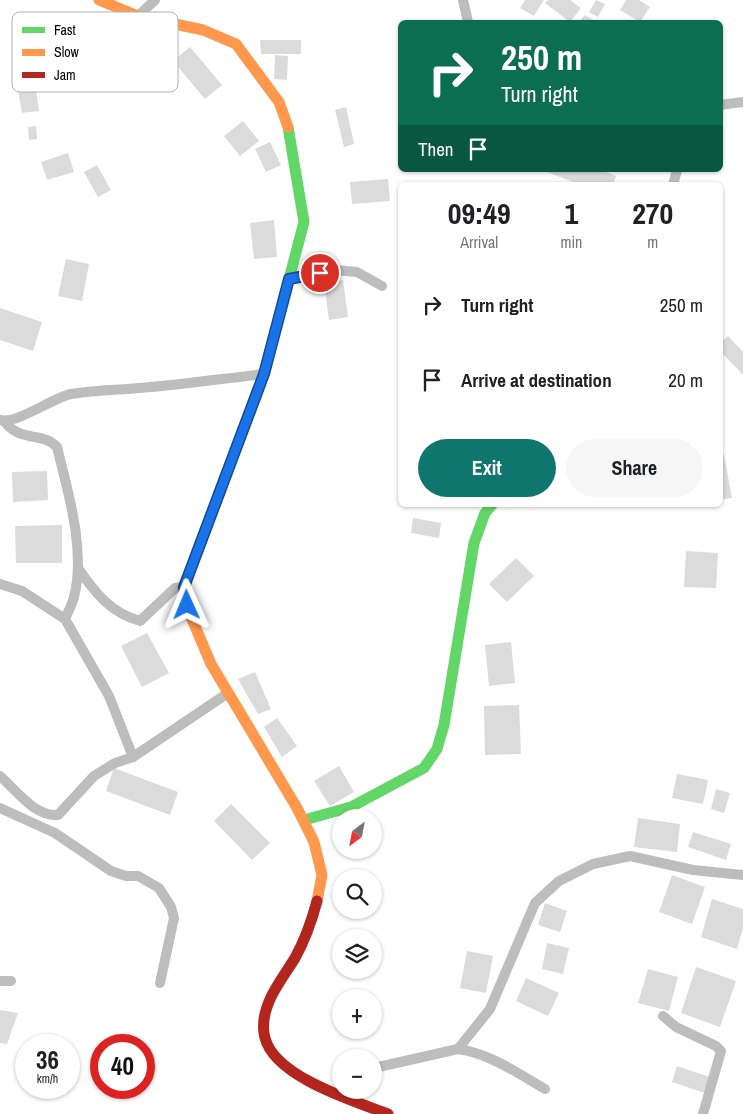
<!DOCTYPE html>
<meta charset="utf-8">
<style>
:root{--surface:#fff;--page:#f6f6f6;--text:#202124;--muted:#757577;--accent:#0f766e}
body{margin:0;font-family:"Archivo Narrow",sans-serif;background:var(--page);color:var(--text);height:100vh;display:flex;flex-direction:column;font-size:19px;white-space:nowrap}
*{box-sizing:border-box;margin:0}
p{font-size:16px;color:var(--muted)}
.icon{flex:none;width:28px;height:28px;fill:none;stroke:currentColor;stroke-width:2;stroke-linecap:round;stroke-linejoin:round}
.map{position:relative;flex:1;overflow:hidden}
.drawer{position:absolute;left:398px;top:182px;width:325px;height:325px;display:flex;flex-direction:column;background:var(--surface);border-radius:8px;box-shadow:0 1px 4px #0004}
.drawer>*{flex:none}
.guide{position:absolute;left:398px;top:20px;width:325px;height:152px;border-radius:8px;box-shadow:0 1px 4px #0004;background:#0b6e4f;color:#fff;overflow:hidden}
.needle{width:32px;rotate:212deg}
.controls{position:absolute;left:332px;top:809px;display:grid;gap:10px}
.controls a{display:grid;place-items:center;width:50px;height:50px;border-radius:50%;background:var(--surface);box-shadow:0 1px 4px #0004;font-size:25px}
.speed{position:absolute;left:15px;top:1034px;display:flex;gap:10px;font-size:25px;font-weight:700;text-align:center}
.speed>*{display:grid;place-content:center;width:65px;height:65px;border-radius:50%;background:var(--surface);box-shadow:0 1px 4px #0004;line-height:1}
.speed small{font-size:12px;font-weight:400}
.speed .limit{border:8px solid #d22;background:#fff;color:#111}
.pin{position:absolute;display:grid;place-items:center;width:42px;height:42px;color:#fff;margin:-21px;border:2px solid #fff;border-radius:50%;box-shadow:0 1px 5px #0007}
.me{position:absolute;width:55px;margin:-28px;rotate:359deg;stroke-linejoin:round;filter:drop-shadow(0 0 4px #0008)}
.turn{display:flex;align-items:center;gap:18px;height:105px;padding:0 20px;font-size:22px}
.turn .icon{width:65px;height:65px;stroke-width:2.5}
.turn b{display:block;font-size:35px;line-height:42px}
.then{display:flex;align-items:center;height:48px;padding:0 20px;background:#0003;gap:10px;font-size:19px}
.eta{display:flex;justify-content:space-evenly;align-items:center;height:85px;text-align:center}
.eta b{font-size:30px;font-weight:700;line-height:35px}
.action{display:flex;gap:10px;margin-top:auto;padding:10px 20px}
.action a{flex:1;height:58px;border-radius:30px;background:var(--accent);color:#fff;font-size:20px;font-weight:700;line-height:58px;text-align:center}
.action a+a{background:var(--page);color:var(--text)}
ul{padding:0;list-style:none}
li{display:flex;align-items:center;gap:15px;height:75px;padding:0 20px}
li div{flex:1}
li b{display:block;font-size:19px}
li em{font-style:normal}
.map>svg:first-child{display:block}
</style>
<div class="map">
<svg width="743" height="1114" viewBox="0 0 743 1114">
<rect width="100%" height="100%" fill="#fff"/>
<!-- building -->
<g fill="#dbdbdb">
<polygon points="525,0 544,0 534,16 520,8"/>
<polygon points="548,0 570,0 581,8 570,22 545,3"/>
<polygon points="596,0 605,4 598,17 589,12"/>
<polygon points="626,0 639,0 650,7 640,22 620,10"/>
<polygon points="585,15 596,22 579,22"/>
<polygon points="260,40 301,40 301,54 261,54"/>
<polygon points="190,47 222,85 205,99 173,61"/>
<polygon points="275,55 288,56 287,80 274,79"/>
<polygon points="34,76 39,111 22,113 16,79"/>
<polygon points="346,107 354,144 344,147 335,110"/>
<polygon points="243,121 259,141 240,156 224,136"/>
<polygon points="36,126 37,139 29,140 28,127"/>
<polygon points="270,142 281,165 266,172 255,149"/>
<polygon points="68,153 74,172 47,180 41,162"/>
<polygon points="97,165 111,190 98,197 84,172"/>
<polygon points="542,170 601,170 616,176 613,185 581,185"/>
<polygon points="388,179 390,201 352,204 350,182"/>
<polygon points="274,220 277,257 254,259 250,223"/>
<polygon points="66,259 89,264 82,301 58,296"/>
<polygon points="343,280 348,317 329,320 324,283"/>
<polygon points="0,308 42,322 33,351 0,340"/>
<polygon points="728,336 743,352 743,375 720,351 720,343"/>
<polygon points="724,455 732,498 720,500 720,456"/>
<polygon points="47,471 48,500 13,502 12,472"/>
<polygon points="413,518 441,523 439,538 411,533"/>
<polygon points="62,525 62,563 16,563 15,526"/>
<polygon points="686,551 718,553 716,588 684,587"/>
<polygon points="516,558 534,576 507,602 489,584"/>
<polygon points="147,633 169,673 142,687 121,646"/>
<polygon points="511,642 515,683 489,686 485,645"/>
<polygon points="255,672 271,709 258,714 238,679"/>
<polygon points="519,705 521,754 485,755 484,706"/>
<polygon points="277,718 297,746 282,757 264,727"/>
<polygon points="339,766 354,792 330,806 314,781"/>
<polygon points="114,768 178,792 170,815 106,791"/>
<polygon points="677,774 708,780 703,804 672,798"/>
<polygon points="716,789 730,793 724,813 711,809"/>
<polygon points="231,804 270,843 252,860 214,821"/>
<polygon points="638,818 680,824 677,852 634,847"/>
<polygon points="693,832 731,844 726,860 688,847"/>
<polygon points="672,875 705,887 692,924 659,912"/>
<polygon points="712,899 743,909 743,928 737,949 701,937"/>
<polygon points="545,903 567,911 560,932 538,925"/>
<polygon points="547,943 569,948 563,974 542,969"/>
<polygon points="467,951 493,956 486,993 460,988"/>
<polygon points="696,967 736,981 720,1027 681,1013"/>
<polygon points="648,969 678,977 669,1011 638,1003"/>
<polygon points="526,978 559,993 548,1016 516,1001"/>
<polygon points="0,1010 18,1013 7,1044 0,1043"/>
<polygon points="677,1066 710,1077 705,1093 672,1082"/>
</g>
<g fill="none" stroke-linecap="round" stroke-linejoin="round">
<!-- street -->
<g stroke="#bdbdbd" stroke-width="10">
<polyline points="463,0 468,22"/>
<polyline points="138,16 155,0"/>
<polyline points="720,105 743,102"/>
<polyline points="673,185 677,170"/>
<polyline points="289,279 335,270 357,272 382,286"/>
<path d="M0 420C18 424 52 398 71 394 90 391 108 390 128 389 173 386 219 379 264 374"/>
<path d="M4 421C20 443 42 431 57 447 68 492 86 551 74 597 72 605 68 612 65 619"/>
<path d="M78 568C95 593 111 613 140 621L175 588 184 587"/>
<polyline points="0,584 22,591 65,619 109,696 133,757"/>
<path d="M0 776C16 790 35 817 58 815L94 776 115 763 133 757 228 693"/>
<polyline points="0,808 55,833 111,871 126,876 138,876 159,888 171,907 174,918 160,983"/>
<polyline points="0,981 11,981"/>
<polyline points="663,1016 676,1027 716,1046 721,1051 703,1114"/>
<polyline points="458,1049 490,1009 535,903 559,881 593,864 630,856 693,870 743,875"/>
<path d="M374 1068 458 1049C489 1053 519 1074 545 1089"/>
</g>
<!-- fast -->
<g stroke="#63d668" stroke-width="11">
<polyline points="187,579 264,374 304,222 288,127"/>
<polyline points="304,820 351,807 424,768 437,749 444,725 474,543 485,513 492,505"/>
</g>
<!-- slow -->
<g stroke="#ff974d" stroke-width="11">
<polyline points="99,0 138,16 203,30 236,44 279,102 288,127"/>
<polyline points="187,579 184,587 189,612 211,664 297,808 314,842 322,875 317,901"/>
</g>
<!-- jam -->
<path stroke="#b3261e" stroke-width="11" d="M317 901C312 920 305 940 295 958 287 971 278 983 271 997 265 1010 261 1024 265 1038 275 1077 354 1101 388 1114"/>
</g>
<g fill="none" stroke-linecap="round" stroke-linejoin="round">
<!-- route casing -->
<g stroke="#114b97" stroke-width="12">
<polyline id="route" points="187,605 184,587 264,374 289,279 320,273"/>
</g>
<!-- route -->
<use href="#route" stroke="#1a73e8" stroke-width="9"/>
</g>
<!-- legend -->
<rect x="12" y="12" width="166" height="80" rx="8" fill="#fff" stroke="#b2b2b2" stroke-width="1"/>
<rect x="22" y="27" width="23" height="6" fill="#63d668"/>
<rect x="22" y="49" width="23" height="7" fill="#ff974d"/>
<rect x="22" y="72" width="23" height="6" fill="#b3261e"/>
<g font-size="14" fill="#000">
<text x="54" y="35">Fast</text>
<text x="54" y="57">Slow</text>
<text x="54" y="80">Jam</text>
</g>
</svg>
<div class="controls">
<a><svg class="needle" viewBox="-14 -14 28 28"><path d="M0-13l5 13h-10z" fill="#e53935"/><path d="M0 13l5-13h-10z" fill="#757577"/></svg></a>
<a><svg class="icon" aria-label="search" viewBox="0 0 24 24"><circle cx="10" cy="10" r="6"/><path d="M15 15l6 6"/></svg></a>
<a><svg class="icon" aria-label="layers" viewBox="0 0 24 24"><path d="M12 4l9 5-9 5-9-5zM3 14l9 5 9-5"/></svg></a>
<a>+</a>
<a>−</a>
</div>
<div class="speed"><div>36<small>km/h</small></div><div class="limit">40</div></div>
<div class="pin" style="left:320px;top:273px;background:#d93025"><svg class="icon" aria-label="arrive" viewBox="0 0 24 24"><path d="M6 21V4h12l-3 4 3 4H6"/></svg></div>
<svg class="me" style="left:187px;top:605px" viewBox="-20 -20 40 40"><path d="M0-17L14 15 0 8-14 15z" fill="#1a73e8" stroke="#fff" stroke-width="4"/></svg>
<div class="guide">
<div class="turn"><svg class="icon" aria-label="right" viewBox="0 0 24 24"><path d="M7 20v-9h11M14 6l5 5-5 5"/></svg><div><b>250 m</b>Turn right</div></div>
<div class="then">Then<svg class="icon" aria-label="arrive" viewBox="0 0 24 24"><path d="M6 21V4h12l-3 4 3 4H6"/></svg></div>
</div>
<section class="drawer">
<div class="eta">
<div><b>09:49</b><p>Arrival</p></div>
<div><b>1</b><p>min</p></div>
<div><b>270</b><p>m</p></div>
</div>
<ul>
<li><svg class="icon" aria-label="right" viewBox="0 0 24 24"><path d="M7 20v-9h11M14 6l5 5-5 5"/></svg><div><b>Turn right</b></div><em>250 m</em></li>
<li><svg class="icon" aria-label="arrive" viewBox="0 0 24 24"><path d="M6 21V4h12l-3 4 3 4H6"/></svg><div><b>Arrive at destination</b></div><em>20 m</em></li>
</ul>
<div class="action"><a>Exit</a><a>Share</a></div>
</section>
</div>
